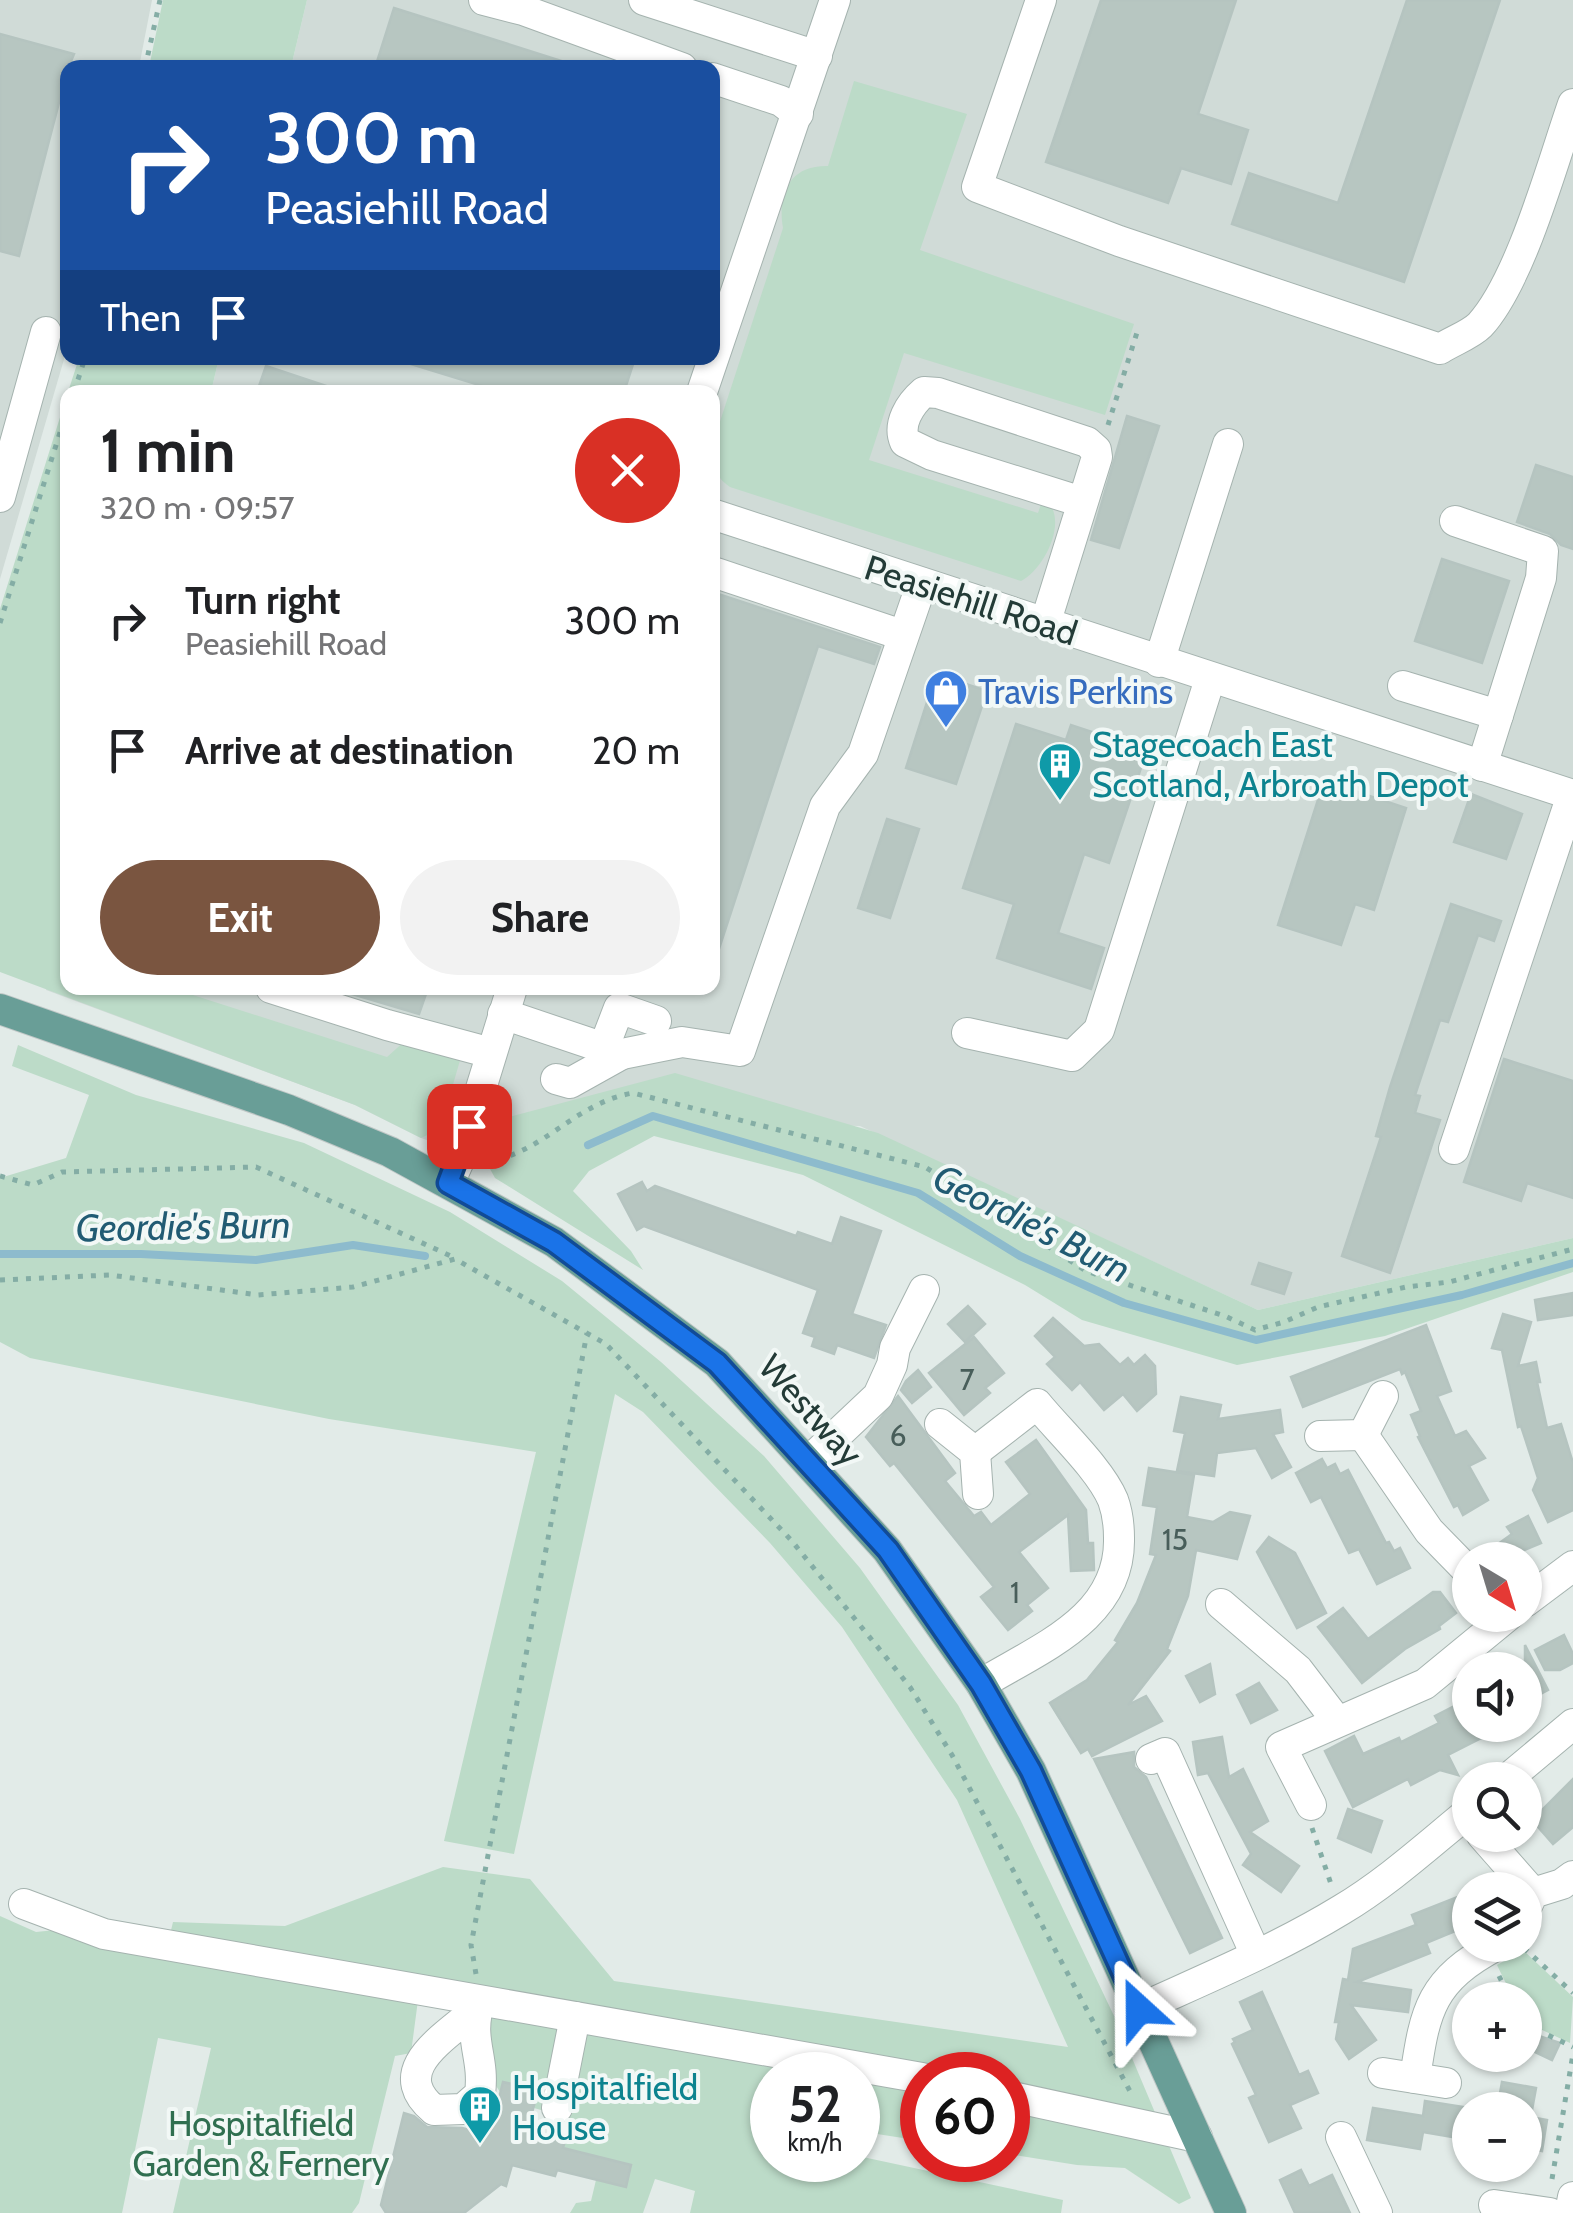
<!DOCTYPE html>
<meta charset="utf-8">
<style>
:root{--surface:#fff;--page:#f2f2f2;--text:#202124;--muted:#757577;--accent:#7a5540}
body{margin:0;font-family:Cabin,sans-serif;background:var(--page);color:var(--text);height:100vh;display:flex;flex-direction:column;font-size:38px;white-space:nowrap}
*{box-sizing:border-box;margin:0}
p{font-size:32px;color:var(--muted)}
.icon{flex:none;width:55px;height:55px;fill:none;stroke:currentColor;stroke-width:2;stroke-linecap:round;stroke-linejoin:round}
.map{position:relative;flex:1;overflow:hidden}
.details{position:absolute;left:60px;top:385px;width:660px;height:610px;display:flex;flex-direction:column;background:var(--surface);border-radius:20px;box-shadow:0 2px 8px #0004}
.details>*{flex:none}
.hud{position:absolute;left:60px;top:60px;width:660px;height:305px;border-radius:20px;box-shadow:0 2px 8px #0004;background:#1a4fa0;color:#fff;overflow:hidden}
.needle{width:65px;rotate:142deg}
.fabs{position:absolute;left:1452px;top:1542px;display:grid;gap:20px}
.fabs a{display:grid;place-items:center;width:90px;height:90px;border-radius:50%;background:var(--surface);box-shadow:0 2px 8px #0004;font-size:50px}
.speed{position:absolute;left:750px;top:2052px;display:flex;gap:20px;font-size:50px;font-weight:700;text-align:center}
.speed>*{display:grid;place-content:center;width:130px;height:130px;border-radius:50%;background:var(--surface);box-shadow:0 2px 8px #0004;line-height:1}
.speed small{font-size:25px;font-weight:400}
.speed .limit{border:15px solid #d22;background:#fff;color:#111}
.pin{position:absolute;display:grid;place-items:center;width:85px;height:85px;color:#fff;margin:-42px;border-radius:20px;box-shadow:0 5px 15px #0006}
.me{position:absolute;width:110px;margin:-55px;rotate:336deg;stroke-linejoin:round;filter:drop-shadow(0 0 8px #0008)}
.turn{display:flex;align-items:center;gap:35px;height:210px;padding:0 40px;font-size:45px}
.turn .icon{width:130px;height:130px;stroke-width:2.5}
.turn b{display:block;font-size:70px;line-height:85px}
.then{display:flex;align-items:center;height:95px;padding:0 40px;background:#0003;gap:20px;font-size:38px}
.round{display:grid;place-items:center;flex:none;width:105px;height:105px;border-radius:52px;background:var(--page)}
.head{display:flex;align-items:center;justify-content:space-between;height:170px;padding:0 40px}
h1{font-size:60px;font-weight:700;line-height:75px}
.button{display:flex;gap:20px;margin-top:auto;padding:20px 40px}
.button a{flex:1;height:115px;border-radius:60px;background:var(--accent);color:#fff;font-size:40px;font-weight:700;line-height:115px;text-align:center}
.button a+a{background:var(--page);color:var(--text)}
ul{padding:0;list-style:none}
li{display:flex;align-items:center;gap:30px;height:130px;padding:0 40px}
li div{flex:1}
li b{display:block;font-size:38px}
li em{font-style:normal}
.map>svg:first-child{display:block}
</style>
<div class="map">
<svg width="1573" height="2213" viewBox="0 0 1573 2213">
<rect width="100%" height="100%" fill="#e2ebe8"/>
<!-- built -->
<g fill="#d0dbd7">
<polygon points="0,0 152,0 139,67 68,68 67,349 0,579"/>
<polygon points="307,0 1573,0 1573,1238 1258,1310 860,1126 502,1119 485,1160 421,1138 355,1105 46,990 67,850 68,988 712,988 712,392 211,392 219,358 712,358 712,68 291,67"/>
</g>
<!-- green -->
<g fill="#bcdbc8">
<polygon points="163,0 307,0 291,67 149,67"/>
<path d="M854 81 967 114 920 250 1134 324 1105 415 904 353 869 460 1038 513 1043 498C1071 516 1045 569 1021 581L730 487C712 474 713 464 713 443L783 228C777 193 790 165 828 166Z"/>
<polygon points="79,358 219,358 211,392 68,392"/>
<polygon points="67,395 68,850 60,899 67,902 68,988 171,988 387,1057 406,1040 461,1057 440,1129 421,1138 355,1105 0,972 0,609"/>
<path d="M18 1045 136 1095 304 1143 450 1212 562 1281 661 1362 764 1456 860 1568 958 1705 1020 1819 1116 2020 1191 2198 1179 2204 1125 2168 1077 2165 1008 2154V2075H922V2141L858 2131V2075H772V2160H858V2156L1063 2200 1061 2213H690L695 2191 655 2179 643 2213H570L576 2203 591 2201 596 2180 626 2187 631 2166 563 2148 570 2118 563 2115 566 2021 548 2112 534 2108 537 2090 503 2082 500 2092C481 2064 488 2039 491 2008L420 1985 411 2053 395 2056 359 2203 352 2213H173L211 2048 158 2038 122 2213H0V1916L36 1932 75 1928 168 1943 173 1922 285 1926 443 1867 530 1879 614 1981 1068 2047 957 1800 842 1627 770 1543 643 1412 615 1394 514 1854 444 1841 536 1452 329 1419 30 1358 0 1342V1178L66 1158 89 1095 12 1066Z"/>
<polygon points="675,1073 878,1133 1258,1310 1573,1238 1573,1272 1385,1336 1237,1365 1082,1320 1025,1285 803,1175 654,1136 589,1171 573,1191 631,1251 643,1270 495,1178 485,1160 501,1119"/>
<polygon points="1523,1950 1573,1997 1570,2043 1525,2022 1525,2000 1514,2000 1497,1965"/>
</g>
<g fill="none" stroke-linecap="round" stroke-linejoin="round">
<!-- stream -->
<g stroke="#8dbbcd" stroke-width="8">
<polyline points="588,1145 653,1116 918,1193 1020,1256 1124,1303 1256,1340 1462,1295 1573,1263"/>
<polyline points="0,1254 141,1254 256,1260 353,1245 425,1256"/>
</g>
</g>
<!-- building -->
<g fill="#b7c6c1" stroke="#b5c4c0" stroke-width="2.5">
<polygon points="1101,0 1236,0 1198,114 1248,130 1231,184 1181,168 1168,203 1046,162"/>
<polygon points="1407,0 1500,0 1404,282 1232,224 1249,173 1338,203"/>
<polygon points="394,8 568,63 567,68 375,68"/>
<polygon points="0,34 74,54 68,68 19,256 0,251"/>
<polygon points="405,358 635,358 624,392 502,392 404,362"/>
<polygon points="266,366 335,389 335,392 257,392"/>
<polygon points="1127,416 1159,426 1119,548 1091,540"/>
<polygon points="1536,465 1573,477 1573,549 1561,545 1550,534 1517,522"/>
<polygon points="1442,559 1509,581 1482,663 1415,641"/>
<polygon points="712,592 880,647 874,664 818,646 716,958 712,957"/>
<polygon points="936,674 987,691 956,784 906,768"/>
<polygon points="1016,724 1066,740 1071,725 1147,750 1109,863 1084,854 1058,933 1104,948 1091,989 997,958 1014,904 963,888"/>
<polygon points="1324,781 1406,808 1374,910 1355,904 1341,945 1278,925"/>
<polygon points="1471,794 1522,814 1506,859 1454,842"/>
<polygon points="887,819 919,829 890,918 858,908"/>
<polygon points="1451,904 1501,921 1494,941 1478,935 1448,1022 1440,1020 1415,1095 1420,1096 1415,1113 1440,1120 1390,1273 1342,1256 1381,1137 1376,1136 1390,1087"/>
<polygon points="332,988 428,988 419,1014"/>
<polygon points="1504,1059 1573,1081 1573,1198 1527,1183 1521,1201 1464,1182"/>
<polygon points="642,1182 647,1191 655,1186 796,1236 798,1232 832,1244 841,1217 881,1231 852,1314 886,1325 874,1358 837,1345 834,1354 812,1346 815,1337 803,1333 818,1290 644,1226 637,1230 618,1194"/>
<polygon points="1259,1263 1291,1273 1284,1294 1252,1284"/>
<polygon points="1573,1293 1573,1315 1538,1320 1535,1300"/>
<polygon points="968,1306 985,1324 965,1342 948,1324"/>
<polygon points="1503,1314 1531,1322 1518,1366 1536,1362 1540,1382 1537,1382 1547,1428 1561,1424 1573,1463 1573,1510 1548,1522 1533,1490 1538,1478 1521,1426 1518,1427 1502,1350 1492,1348"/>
<polygon points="1053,1318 1084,1346 1099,1344 1120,1365 1128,1358 1134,1365 1145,1355 1155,1366 1156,1394 1137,1411 1123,1394 1104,1410 1080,1382 1072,1390 1047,1364 1055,1357 1035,1336"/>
<polygon points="1426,1325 1451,1391 1437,1396 1455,1436 1466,1431 1485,1458 1469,1466 1488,1500 1463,1515 1458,1505 1454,1507 1418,1437 1420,1436 1411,1415 1421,1411 1405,1372 1402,1374 1400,1369 1303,1407 1291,1377"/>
<polygon points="974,1337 1004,1373 985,1388 990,1393 964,1415 929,1373"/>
<polygon points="918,1370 931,1387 912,1403 901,1390 906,1381"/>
<polygon points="898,1396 955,1473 945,1481 974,1516 981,1512 991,1525 1030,1494 1006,1462 1036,1440 1086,1510 1088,1543 1093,1543 1094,1570 1071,1571 1068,1515 1019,1552 1048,1588 1027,1605 1032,1611 1008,1630 981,1597 994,1587 894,1463 890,1466 866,1437"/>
<polygon points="1181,1397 1221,1405 1218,1419 1280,1410 1283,1432 1273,1434 1291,1467 1272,1478 1256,1448 1217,1453 1214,1476 1177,1471 1185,1433 1174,1431"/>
<polygon points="1322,1459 1327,1468 1335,1464 1340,1474 1348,1470 1386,1543 1389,1542 1394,1551 1400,1548 1410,1568 1377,1584 1359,1549 1349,1553 1321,1497 1311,1502 1296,1473"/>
<polygon points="1149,1468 1194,1475 1187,1517 1213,1522 1230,1512 1250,1516 1237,1559 1196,1550 1188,1596 1167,1649 1170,1651 1128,1705 1146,1696 1162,1721 1092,1756 1088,1749 1081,1753 1050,1703 1087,1680 1118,1642 1115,1640 1137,1603 1156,1555 1150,1554 1157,1507 1143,1505"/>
<polygon points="1528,1516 1541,1543 1501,1560 1484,1560 1480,1557 1512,1534 1507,1527"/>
<polygon points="1269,1537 1295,1553 1326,1613 1297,1628 1257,1552"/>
<polygon points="1433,1592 1440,1592 1456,1613 1439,1626 1440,1629 1405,1649 1362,1683 1318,1627 1343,1608 1368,1639"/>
<polygon points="1564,1635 1573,1654 1573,1663 1560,1670 1545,1670 1535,1650"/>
<polygon points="1525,1645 1548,1690 1525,1702"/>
<polygon points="1210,1664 1215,1694 1200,1702 1186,1676"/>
<polygon points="1259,1683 1277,1710 1251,1723 1237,1695"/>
<polygon points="1470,1698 1470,1725 1507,1725 1448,1755 1458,1775 1440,1770 1411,1785 1408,1779 1353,1807 1325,1751 1354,1736 1363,1754 1399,1738 1401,1742 1439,1723 1435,1716"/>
<polygon points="1222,1737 1229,1777 1243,1769 1268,1821 1250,1832 1299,1866 1281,1892 1243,1865 1251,1854 1208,1773 1198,1775 1193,1742"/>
<polygon points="1134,1752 1134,1767 1146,1777 1222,1938 1190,1953 1094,1759"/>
<polygon points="1573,1779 1573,1827 1553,1844 1532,1820"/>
<polygon points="1348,1809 1382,1821 1371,1852 1338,1838"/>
<polygon points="1470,1892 1470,1925 1426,1943 1430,1953 1357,1982 1411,1990 1408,2012 1351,2005 1376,2040 1349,2059 1336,2039 1339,2022 1335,2022 1343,1979 1348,1980 1353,1949 1416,1925 1412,1915"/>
<polygon points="1262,1992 1299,2075 1308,2071 1318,2093 1290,2105 1301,2128 1269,2142 1249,2098 1256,2095 1232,2044 1235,2042 1233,2039 1253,2030 1240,2002"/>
<polygon points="1539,2036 1560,2043 1552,2060 1535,2052"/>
<polygon points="503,2082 538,2090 527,2132 565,2141 563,2148 631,2165 626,2187 557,2170 555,2176 512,2165 506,2186 501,2184 464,2213 386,2213 381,2205 404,2113 414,2116 427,2127 462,2128 490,2135"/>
<polygon points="1502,2082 1536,2088 1532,2110 1497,2110"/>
<polygon points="1425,2101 1470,2108 1470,2140 1423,2132 1420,2149 1367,2140 1373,2108 1423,2116"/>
<polygon points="1525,2116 1547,2120 1542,2151 1525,2148"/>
<polygon points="1301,2170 1309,2186 1332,2175 1350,2213 1295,2213 1280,2180"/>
</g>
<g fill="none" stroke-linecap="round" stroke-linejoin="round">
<!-- minor casing -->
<g stroke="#a5b3af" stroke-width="32">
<g id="minor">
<polyline points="484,0 523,10 682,68"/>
<polyline points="644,0 817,56"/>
<path d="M1041 0 977 187 1119 241 1440 349C1452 341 1470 335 1480 325 1521 280 1552 164 1573 104"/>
<polyline points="712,78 781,101 798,114"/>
<polyline points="702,392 835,0"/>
<polyline points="0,497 46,332"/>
<polyline points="712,514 1573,795"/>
<polyline points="1455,521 1543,551 1541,578 1482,766"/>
<polyline points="716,573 902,635"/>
<path d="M1045 624 1097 457 1096 450 1087 442 938 393 924 392C910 404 897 424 905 442L932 455 1082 502"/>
<polyline points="1159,662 1228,444"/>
<polyline points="1403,686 1498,715"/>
<polyline points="271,988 387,1025 491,1053"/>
<polyline points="503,1014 622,1054 682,1042 740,1051 825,806 863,754 922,583"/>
<polyline points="967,1033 1072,1056 1099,1030 1210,679"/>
<polyline points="604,1047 619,1008 656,1021"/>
<polyline points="556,1079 570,1083 622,1054"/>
<polyline points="1454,1149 1572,795"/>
<polyline points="449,1183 458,1163 512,988"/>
<polyline points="940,1424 975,1452 978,1494"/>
<polyline points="1363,1435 1429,1531 1470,1573"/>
<polyline points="1320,1436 1363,1435 1383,1396"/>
<path d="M975 1452 1037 1404C1059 1431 1100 1469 1113 1500 1117 1511 1119 1526 1119 1538 1121 1618 1040 1648 981 1684"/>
<polyline points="808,1462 878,1396 892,1365 895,1348 924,1290"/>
<polyline points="1525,1602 1573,1566"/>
<polyline points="1221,1604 1298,1670 1337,1721"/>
<polyline points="1151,1759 1165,1753 1256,1955"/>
<polyline points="1506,1780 1573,1724"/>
<polyline points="1311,1805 1281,1747 1425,1684 1509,1615"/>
<polyline points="1482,1835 1533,1893"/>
<polyline points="24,1904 104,1934 922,2078"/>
<polyline points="1525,1910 1533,1893 1562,1884 1573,1876"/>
<path d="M477 2009C448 2036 385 2069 434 2110L463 2109 480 2094C485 2055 467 2040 480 2001"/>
<path d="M1139 2009C1207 1978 1277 1949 1341 1910 1388 1882 1428 1845 1470 1811"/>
<polyline points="1383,2073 1446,2083"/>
<path d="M1415 2078C1425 2009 1431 1980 1497 1945"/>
<polyline points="1008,2096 1197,2137"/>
<polyline points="557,2108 575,2017"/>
<polyline points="1341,2137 1377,2213"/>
<polyline points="1494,2205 1550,2213"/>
<polyline points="1570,2213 1573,2197"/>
</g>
</g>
<!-- major casing -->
<g stroke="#c1c8c7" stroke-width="32">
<polyline id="major" points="0,1009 289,1110 390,1152 554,1242 717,1363 887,1550 981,1684 1031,1771 1231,2213"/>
</g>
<!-- path -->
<g stroke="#84ada5" stroke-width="5" stroke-dasharray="5 8" stroke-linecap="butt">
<polyline points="145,68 160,0"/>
<polyline points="74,392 85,358"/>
<polyline points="1108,425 1139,326"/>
<polyline points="0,623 68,407"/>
<path d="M485 1161C542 1156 573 1103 633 1093L925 1167 1086 1271 1225 1316 1255 1330 1284 1322 1318 1307 1406 1287 1449 1282 1573 1249"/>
<polyline points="0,1176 33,1185 62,1172 256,1167 453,1257"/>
<polyline points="0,1280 110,1275 258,1295 353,1287 455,1259 606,1344 791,1540 910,1687 952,1755 1132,2095"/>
<polyline points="1312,1828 1331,1884"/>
<polyline points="1524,1948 1573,1993"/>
<polyline points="476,1974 471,1945 587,1333"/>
<polyline points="1499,1976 1511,2000"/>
<polyline points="1525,2024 1573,2047"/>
<polyline points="1525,2028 1533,2042"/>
<polyline points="1552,2179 1573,2054"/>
</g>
<!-- minor -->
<use href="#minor" stroke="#fff" stroke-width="30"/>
<!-- major -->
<use href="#major" stroke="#699e97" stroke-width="30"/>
</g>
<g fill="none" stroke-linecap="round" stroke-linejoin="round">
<!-- route casing -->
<g stroke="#114b97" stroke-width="25">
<polyline id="route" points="469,1126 448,1183 554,1242 717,1363 888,1550 981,1684 1031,1771 1139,2009"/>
</g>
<!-- route -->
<use href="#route" stroke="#1a73e8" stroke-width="18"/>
</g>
<!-- icons -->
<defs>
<g id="shop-pin" transform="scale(2.25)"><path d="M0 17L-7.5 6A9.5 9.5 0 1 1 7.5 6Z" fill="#3f7fe0" stroke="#f2f8f6"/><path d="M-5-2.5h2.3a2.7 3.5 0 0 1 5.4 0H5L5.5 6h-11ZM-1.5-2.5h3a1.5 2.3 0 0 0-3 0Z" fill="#fff"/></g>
<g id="building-pin" transform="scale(2.25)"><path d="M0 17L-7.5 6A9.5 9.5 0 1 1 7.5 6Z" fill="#0f9aa8" stroke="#f2f8f6"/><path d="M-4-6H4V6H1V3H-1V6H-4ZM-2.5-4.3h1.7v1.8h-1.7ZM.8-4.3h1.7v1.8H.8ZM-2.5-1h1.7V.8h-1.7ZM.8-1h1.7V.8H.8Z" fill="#fff"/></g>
</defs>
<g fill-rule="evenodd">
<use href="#shop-pin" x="946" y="691"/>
<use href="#building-pin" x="1060" y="764"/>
<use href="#building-pin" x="480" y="2107"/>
</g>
<g text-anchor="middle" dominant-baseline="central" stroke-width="8" stroke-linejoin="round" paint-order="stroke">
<!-- number labels -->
<g font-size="30" fill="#485e5a">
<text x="967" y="1379">7</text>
<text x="898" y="1435">6</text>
<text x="1175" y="1539">15</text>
<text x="1015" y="1592">1</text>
</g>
<!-- street labels -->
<g font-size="35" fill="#233b37" stroke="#f2f8f6">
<text transform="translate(971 600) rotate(18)">Peasiehill Road</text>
<text transform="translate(811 1410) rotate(48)">Westway</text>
</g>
<!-- shop labels -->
<g font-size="35" fill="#366cbe" stroke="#f2f8f6" text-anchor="start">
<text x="978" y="691">Travis Perkins</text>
</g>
<!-- culture labels -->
<g font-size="35" fill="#0d838f" stroke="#f2f8f6" text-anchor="start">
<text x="1092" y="744">Stagecoach East<tspan x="1092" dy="40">Scotland, Arbroath Depot</tspan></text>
<text x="512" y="2087">Hospitalfield<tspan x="512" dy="40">House</tspan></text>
</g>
<!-- park labels -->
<g font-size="35" fill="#306f50" stroke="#f2f8f6">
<text x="261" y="2123">Hospitalfield<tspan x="261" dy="40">Garden &amp; Fernery</tspan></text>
</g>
<!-- water labels -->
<g font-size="38" font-style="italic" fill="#215b73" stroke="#f2f8f6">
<text transform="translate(1032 1223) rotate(27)">Geordie's Burn</text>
<text transform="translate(183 1226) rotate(-1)">Geordie's Burn</text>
</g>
</g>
</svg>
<div class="fabs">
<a><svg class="needle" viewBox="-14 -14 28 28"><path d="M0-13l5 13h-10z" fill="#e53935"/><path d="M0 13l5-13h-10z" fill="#757577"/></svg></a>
<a><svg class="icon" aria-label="sound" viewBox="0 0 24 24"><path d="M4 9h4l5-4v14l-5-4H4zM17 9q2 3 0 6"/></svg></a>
<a><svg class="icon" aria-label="search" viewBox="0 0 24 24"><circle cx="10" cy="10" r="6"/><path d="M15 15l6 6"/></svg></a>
<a><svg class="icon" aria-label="layers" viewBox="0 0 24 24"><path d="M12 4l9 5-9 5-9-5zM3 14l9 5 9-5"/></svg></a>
<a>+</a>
<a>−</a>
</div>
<div class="speed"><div>52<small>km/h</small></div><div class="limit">60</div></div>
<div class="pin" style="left:469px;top:1126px;background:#d93025"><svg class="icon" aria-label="arrive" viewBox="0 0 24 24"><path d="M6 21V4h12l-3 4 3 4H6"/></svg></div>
<svg class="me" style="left:1139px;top:2009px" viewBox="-20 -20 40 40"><path d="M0-17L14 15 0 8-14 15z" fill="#1a73e8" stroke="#fff" stroke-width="4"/></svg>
<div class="hud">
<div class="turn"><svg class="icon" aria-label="right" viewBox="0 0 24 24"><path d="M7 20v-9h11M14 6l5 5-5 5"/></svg><div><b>300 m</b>Peasiehill Road</div></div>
<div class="then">Then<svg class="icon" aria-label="arrive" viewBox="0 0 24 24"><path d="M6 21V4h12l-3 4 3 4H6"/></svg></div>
</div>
<section class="details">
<div class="head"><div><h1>1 min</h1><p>320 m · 09:57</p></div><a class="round" style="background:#d93025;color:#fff"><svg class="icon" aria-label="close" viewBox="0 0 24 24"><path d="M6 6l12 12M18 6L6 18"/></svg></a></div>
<ul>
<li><svg class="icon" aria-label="right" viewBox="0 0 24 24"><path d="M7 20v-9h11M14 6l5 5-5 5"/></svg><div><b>Turn right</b><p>Peasiehill Road</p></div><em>300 m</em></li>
<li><svg class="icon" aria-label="arrive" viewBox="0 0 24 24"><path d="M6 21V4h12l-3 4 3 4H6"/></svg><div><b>Arrive at destination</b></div><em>20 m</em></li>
</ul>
<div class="button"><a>Exit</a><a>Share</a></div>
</section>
</div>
